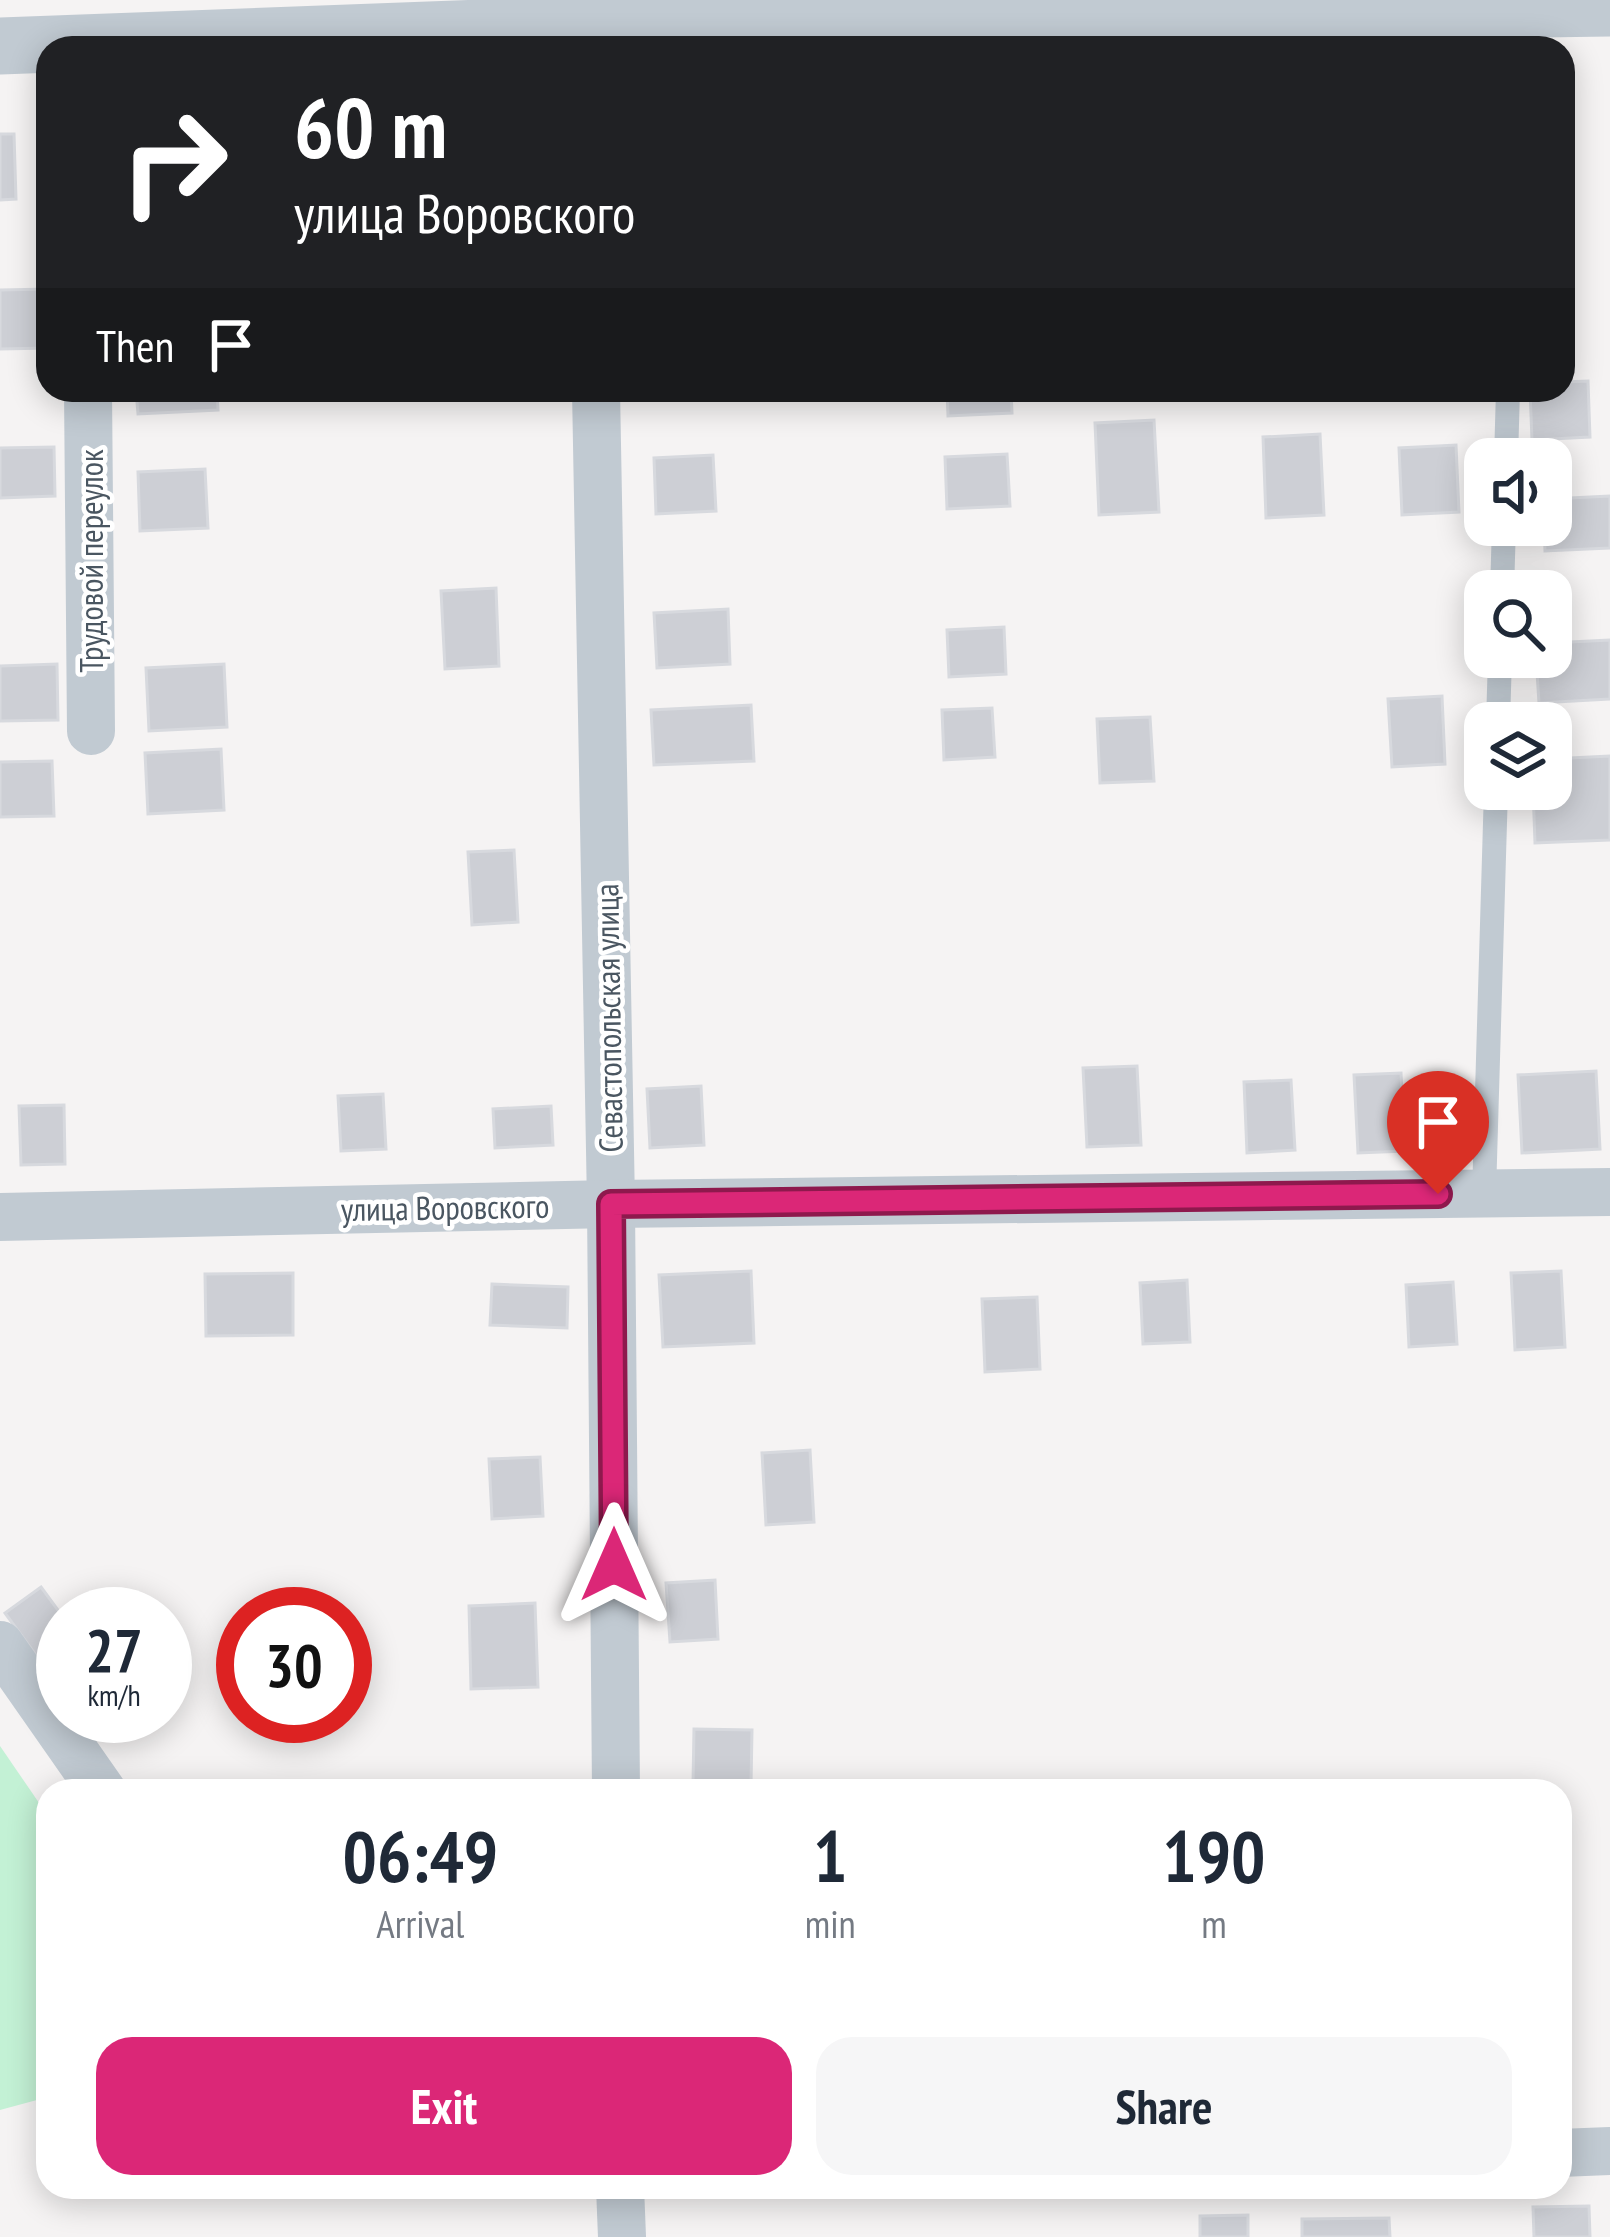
<!DOCTYPE html>
<meta charset="utf-8">
<style>
:root{--surface:#fff;--page:#f6f6f7;--text:#1f2937;--muted:#747a83;--accent:#db2777}
body{margin:0;font-family:"PT Sans Narrow",sans-serif;background:var(--page);color:var(--text);height:100vh;display:flex;flex-direction:column;font-size:45px;white-space:nowrap}
*{box-sizing:border-box;margin:0}
p{font-size:39px;color:var(--muted)}
.icon{flex:none;width:66px;height:66px;fill:none;stroke:currentColor;stroke-width:2;stroke-linecap:round;stroke-linejoin:round}
.map{position:relative;flex:1;overflow:hidden}
.drawer{position:absolute;left:36px;top:1779px;width:1536px;height:420px;display:flex;flex-direction:column;background:var(--surface);border-radius:36px;box-shadow:0 6px 30px #0003}
.drawer>*{flex:none}
.top-card{position:absolute;left:36px;top:36px;width:1539px;height:366px;border-radius:36px;box-shadow:0 6px 30px #0003;background:#202124;color:#fff;overflow:hidden}
.controls{position:absolute;left:1464px;top:438px;display:grid;gap:24px}
.controls a{display:grid;place-items:center;width:108px;height:108px;border-radius:24px;background:var(--surface);box-shadow:0 6px 30px #0003;font-size:60px}
.speed{position:absolute;left:36px;top:1587px;display:flex;gap:24px;font-size:60px;font-weight:700;text-align:center}
.speed>*{display:grid;place-content:center;width:156px;height:156px;border-radius:50%;background:var(--surface);box-shadow:0 6px 30px #0003;line-height:1}
.speed small{font-size:30px;font-weight:400}
.speed .limit{border:18px solid #d22;background:#fff;color:#111}
.pin{position:absolute;display:grid;place-items:center;width:102px;height:102px;color:#fff;margin:-123px -51px;border-radius:50% 50% 50% 0;rotate:-45deg;box-shadow:0 0 12px #0007}
.pin .icon{rotate:45deg}
.me{position:absolute;width:132px;margin:-66px;rotate:0deg;stroke-linejoin:round;filter:drop-shadow(0 0 9px #0008)}
.turn{display:flex;align-items:center;gap:42px;height:252px;padding:0 60px;font-size:54px}
.turn .icon{width:156px;height:156px;stroke-width:2.5}
.turn b{display:block;font-size:84px;line-height:102px}
.then{display:flex;align-items:center;height:114px;padding:0 60px;background:#0003;gap:24px;font-size:45px}
.eta{display:flex;justify-content:space-evenly;align-items:center;height:204px;text-align:center}
.eta b{font-size:72px;font-weight:700;line-height:84px}
.cta{display:flex;gap:24px;margin-top:auto;padding:24px 60px}
.cta a{flex:1;height:138px;border-radius:36px;background:var(--accent);color:#fff;font-size:48px;font-weight:700;line-height:138px;text-align:center}
.cta a+a{background:var(--page);color:var(--text)}
.map>svg:first-child{display:block}
</style>
<div class="map">
<svg width="1610" height="2237" viewBox="0 0 1610 2237">
<rect width="100%" height="100%" fill="#f5f3f3"/>
<!-- green -->
<polygon fill="#c3f1d5" points="0,1746 48,1816 48,2097 0,2110"/>
<!-- building -->
<g fill="#cdcfd5" stroke="#d7d9de" stroke-width="3">
<polygon points="0,134 14,134 16,199 0,200"/>
<polygon points="48,289 48,348 0,349 0,290"/>
<polygon points="1588,381 1590,437 1532,440 1530,390 1563,390 1563,382"/>
<polygon points="136,390 217,390 218,410 138,414"/>
<polygon points="947,390 1011,390 1012,413 948,416"/>
<polygon points="1154,420 1159,512 1099,515 1095,423"/>
<polygon points="1320,434 1324,515 1266,518 1263,437"/>
<polygon points="1456,445 1459,512 1402,515 1399,448"/>
<polygon points="54,447 55,496 0,498 0,448"/>
<polygon points="1007,454 1010,506 947,509 945,457"/>
<polygon points="713,455 716,511 656,514 654,458"/>
<polygon points="205,469 208,528 140,531 138,472"/>
<polygon points="1610,496 1610,548 1545,551 1544,525 1551,525 1551,499"/>
<polygon points="496,588 499,666 445,669 441,591"/>
<polygon points="728,609 730,664 657,668 654,613"/>
<polygon points="1004,627 1006,674 949,677 947,630"/>
<polygon points="1610,640 1610,699 1539,703 1536,657 1551,657 1551,643"/>
<polygon points="57,664 58,720 0,721 0,666"/>
<polygon points="224,664 227,727 149,731 146,668"/>
<polygon points="1442,696 1445,764 1392,767 1388,699"/>
<polygon points="751,705 754,761 654,765 651,710"/>
<polygon points="992,708 995,757 944,760 942,710"/>
<polygon points="1150,717 1154,781 1100,783 1097,719"/>
<polygon points="221,749 224,810 148,814 145,753"/>
<polygon points="1610,756 1610,840 1535,843 1533,789 1551,789 1551,759"/>
<polygon points="52,761 54,816 0,817 0,762"/>
<polygon points="514,850 518,922 472,925 468,852"/>
<polygon points="1137,1066 1141,1145 1087,1147 1083,1068"/>
<polygon points="1596,1071 1600,1149 1522,1153 1518,1075"/>
<polygon points="1401,1073 1405,1151 1358,1153 1354,1075"/>
<polygon points="1291,1080 1295,1150 1247,1153 1244,1082"/>
<polygon points="701,1086 704,1145 650,1148 647,1089"/>
<polygon points="383,1094 386,1149 341,1151 338,1096"/>
<polygon points="64,1105 65,1164 21,1165 19,1106"/>
<polygon points="551,1106 553,1145 495,1148 493,1109"/>
<polygon points="751,1271 754,1343 663,1347 659,1275"/>
<polygon points="1561,1271 1565,1347 1515,1350 1511,1273"/>
<polygon points="293,1273 293,1335 206,1336 205,1274"/>
<polygon points="1187,1280 1190,1342 1143,1344 1140,1283"/>
<polygon points="1453,1282 1457,1344 1409,1347 1406,1285"/>
<polygon points="492,1284 568,1287 567,1328 490,1325"/>
<polygon points="1037,1297 1040,1369 985,1372 982,1299"/>
<polygon points="810,1450 814,1522 766,1525 762,1453"/>
<polygon points="540,1457 543,1516 492,1519 489,1459"/>
<polygon points="715,1580 718,1639 670,1642 666,1583"/>
<polygon points="41,1587 63,1617 63,1680 57,1684 5,1613"/>
<polygon points="535,1603 538,1687 471,1689 469,1606"/>
<polygon points="694,1729 752,1730 751,1785 693,1784"/>
<polygon points="1589,2206 1590,2237 1534,2237 1533,2207"/>
<polygon points="1248,2215 1248,2237 1200,2237 1200,2216"/>
<polygon points="1389,2218 1390,2237 1302,2237 1302,2219"/>
</g>
<g fill="none" stroke-linecap="round" stroke-linejoin="round">
<!-- service -->
<g stroke="#c1cad2" stroke-width="24">
<polyline points="1506,459 1508,390"/>
<polyline points="1502,591 1504,525"/>
<polyline points="1498,723 1500,657"/>
<polyline points="1484,1194 1496,789"/>
</g>
<!-- minor -->
<g stroke="#c1cad2" stroke-width="48">
<polyline points="88,390 91,731"/>
<polyline points="596,390 611,1204 616,1791"/>
<polyline points="0,1217 611,1204 1610,1192"/>
<polyline points="0,1645 102,1791"/>
<polyline points="1560,2153 1610,2151"/>
<polyline points="620,2187 622,2237"/>
</g>
<!-- tertiary -->
<polyline stroke="#c1cad2" stroke-width="57" points="0,46 589,24 1610,8"/>
</g>
<g fill="none" stroke-linecap="round" stroke-linejoin="round">
<!-- route casing -->
<g stroke="#8e194d" stroke-width="30">
<polyline id="route" points="614,1565 611,1204 1438,1194"/>
</g>
<!-- route -->
<use href="#route" stroke="#db2777" stroke-width="21"/>
</g>
<g text-anchor="middle" dominant-baseline="central" stroke-width="9" stroke-linejoin="round" paint-order="stroke">
<!-- street labels -->
<g font-size="33" fill="#4a5661" stroke="#fff">
<text transform="translate(90 561) rotate(-90)">Трудовой переулок</text>
<text transform="translate(608 1018) rotate(-91)">Севастопольская улица</text>
<text transform="translate(445 1207) rotate(-1)">улица Воровского</text>
</g>
</g>
</svg>
<div class="controls">
<a><svg class="icon" aria-label="sound" viewBox="0 0 24 24"><path d="M4 9h4l5-4v14l-5-4H4zM17 9q2 3 0 6"/></svg></a>
<a><svg class="icon" aria-label="search" viewBox="0 0 24 24"><circle cx="10" cy="10" r="6"/><path d="M15 15l6 6"/></svg></a>
<a><svg class="icon" aria-label="layers" viewBox="0 0 24 24"><path d="M12 4l9 5-9 5-9-5zM3 14l9 5 9-5"/></svg></a>
</div>
<div class="speed"><div>27<small>km/h</small></div><div class="limit">30</div></div>
<div class="pin" style="left:1438px;top:1194px;background:#d93025"><svg class="icon" aria-label="arrive" viewBox="0 0 24 24"><path d="M6 21V4h12l-3 4 3 4H6"/></svg></div>
<svg class="me" style="left:614px;top:1565px" viewBox="-20 -20 40 40"><path d="M0-17L14 15 0 8-14 15z" fill="#db2777" stroke="#fff" stroke-width="4"/></svg>
<div class="top-card">
<div class="turn"><svg class="icon" aria-label="right" viewBox="0 0 24 24"><path d="M7 20v-9h11M14 6l5 5-5 5"/></svg><div><b>60 m</b>улица Воровского</div></div>
<div class="then">Then<svg class="icon" aria-label="arrive" viewBox="0 0 24 24"><path d="M6 21V4h12l-3 4 3 4H6"/></svg></div>
</div>
<section class="drawer">
<div class="eta">
<div><b>06:49</b><p>Arrival</p></div>
<div><b>1</b><p>min</p></div>
<div><b>190</b><p>m</p></div>
</div>
<div class="cta"><a>Exit</a><a>Share</a></div>
</section>
</div>
